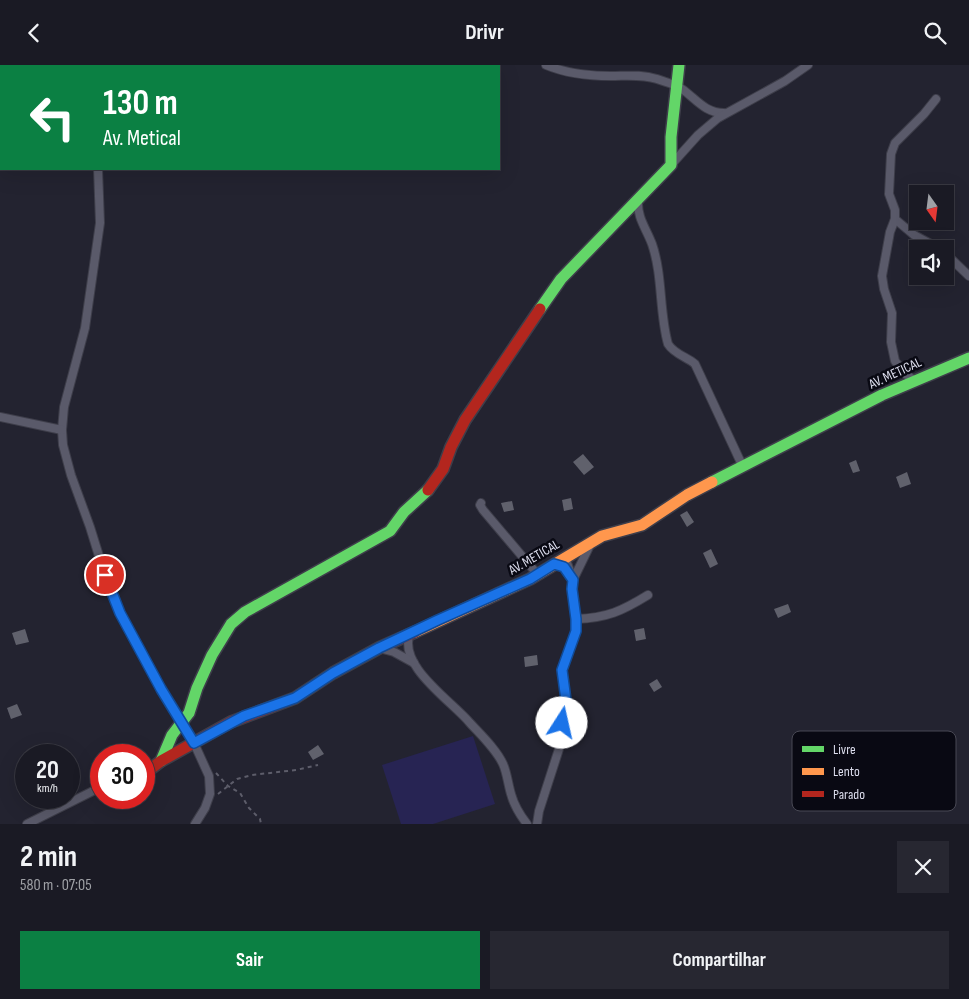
<!DOCTYPE html>
<html lang="pt">
<meta charset="utf-8">
<style>
:root{--surface:#1a1a24;--page:#272731;--text:#f1f3f6;--muted:#9fa1a6;--line:#383841;--accent:#0b8043}
body{margin:0;font-family:"Sofia Sans Condensed",sans-serif;background:var(--page);color:var(--text);height:100vh;display:flex;flex-direction:column;font-size:19px;white-space:nowrap}
*{box-sizing:border-box;margin:0}
p{font-size:16px;color:var(--muted)}
.icon{flex:none;width:28px;height:28px;fill:none;stroke:currentColor;stroke-width:2;stroke-linecap:round;stroke-linejoin:round}
.map{position:relative;height:759px;overflow:hidden}
.panel{display:flex;flex-direction:column;background:var(--surface);flex:1}
.panel>*{flex:none}
.guide{position:absolute;left:0px;top:0px;width:500px;height:105px;box-shadow:0 5px 20px #0002,0 0 0 1px var(--line);background:#0b8043;color:#fff;overflow:hidden}
.needle{width:32px;rotate:166deg}
.tools{position:absolute;left:909px;top:120px;display:grid;gap:10px}
.tools a{display:grid;place-items:center;width:45px;height:45px;border-radius:0px;background:var(--surface);box-shadow:0 5px 20px #0002,0 0 0 1px var(--line);font-size:25px}
.speed{position:absolute;left:15px;top:679px;display:flex;gap:10px;font-size:25px;font-weight:700;text-align:center}
.speed>*{display:grid;place-content:center;width:65px;height:65px;border-radius:50%;background:var(--surface);box-shadow:0 5px 20px #0002,0 0 0 1px var(--line);line-height:1}
.speed small{font-size:12px;font-weight:400}
.speed .limit{border:8px solid #d22;background:#fff;color:#111}
.pin{position:absolute;display:grid;place-items:center;width:42px;height:42px;color:#fff;margin:-21px;border:2px solid #fff;border-radius:50%;box-shadow:0 1px 5px #0007}
.me{position:absolute;width:55px;margin:-28px;rotate:10deg;stroke-linejoin:round;filter:drop-shadow(0 0 4px #0008)}
.turn{display:flex;align-items:center;gap:18px;height:105px;padding:0 20px;font-size:22px}
.turn .icon{width:65px;height:65px;stroke-width:2.5}
.turn b{display:block;font-size:35px;line-height:42px}
.round{display:grid;place-items:center;flex:none;width:52px;height:52px;border-radius:0px;background:var(--page)}
.head{display:flex;align-items:center;justify-content:space-between;height:85px;padding:0 20px}
h1{font-size:30px;font-weight:700;line-height:38px}
.button{display:flex;gap:10px;margin-top:auto;padding:10px 20px}
.button a{flex:1;height:58px;border-radius:0px;background:var(--accent);color:#fff;font-size:20px;font-weight:700;line-height:58px;text-align:center}
.button a+a{background:var(--page);color:var(--text)}
header{display:flex;justify-content:space-between;align-items:center;height:65px;padding:0 20px;background:var(--surface);font-size:22px;font-weight:700}
.map>svg:first-child{display:block}
</style>
<header><svg class="icon" aria-label="back" viewBox="0 0 24 24"><path d="M15 5l-7 7 7 7"/></svg>Drivr<svg class="icon" aria-label="search" viewBox="0 0 24 24"><circle cx="10" cy="10" r="6"/><path d="M15 15l6 6"/></svg></header>
<div class="map">
<svg width="969" height="759" viewBox="0 0 969 759">
<rect width="100%" height="100%" fill="#232330"/>
<!-- green -->
<polygon fill="#272453" points="473,671 495,739 433,759 401,759 382,700"/>
<!-- building -->
<g fill="#60616c">
<polygon points="583,389 594,402 584,410 573,397"/>
<polygon points="856,395 860,406 853,408 849,398"/>
<polygon points="907,407 911,419 900,423 896,412"/>
<polygon points="571,433 573,444 564,446 562,435"/>
<polygon points="512,436 514,445 504,447 501,438"/>
<polygon points="687,446 694,457 687,462 680,450"/>
<polygon points="711,484 718,499 710,503 703,488"/>
<polygon points="788,539 791,547 778,553 774,544"/>
<polygon points="644,563 646,574 636,576 634,565"/>
<polygon points="25,564 29,577 16,580 12,568"/>
<polygon points="537,590 538,600 525,602 524,592"/>
<polygon points="657,614 662,622 654,627 649,619"/>
<polygon points="17,639 22,650 11,654 7,643"/>
<polygon points="318,680 324,689 313,695 308,687"/>
</g>
<g fill="none" stroke-linecap="round" stroke-linejoin="round">
<!-- street casing -->
<g stroke="#3e3e4a" stroke-width="10">
<g id="street">
<path d="M546 0C565 8 590 11 611 11 626 11 641 9 657 14 665 17 675 19 682 24 696 34 705 48 724 48"/>
<polyline points="87,1 88,0"/>
<polyline points="671,100 698,70 718,53 785,16 808,0"/>
<polyline points="98,104 100,158 85,263 64,342 62,365 63,380 71,410 90,462 108,520 120,548 161,624 194,678 209,711 210,729 205,743 195,759"/>
<path d="M638 135C637 153 646 163 652 179 663 211 659 247 668 279 674 289 687 292 695 299L743 402"/>
<polyline points="895,154 914,170 940,184"/>
<polyline points="945,188 969,211"/>
<polyline points="914,315 905,309 895,296 891,277 892,248 884,224 882,211 890,167 895,154 895,145 889,129 891,89 895,78 924,49 936,34"/>
<polyline points="0,352 62,365"/>
<polyline points="481,438 480,440 483,445 538,510"/>
<polyline points="565,492 573,515"/>
<path d="M576 554C607 553 622 546 648 530"/>
<path d="M410 568C397 601 452 636 470 658 481 670 496 684 503 699 507 708 508 719 511 729 514 740 520 750 527 759"/>
<polyline points="379,583 394,587 414,598"/>
<polyline points="27,759 101,722"/>
<polyline points="537,759 539,746 559,684 566,635 562,605 576,566 576,554 572,524 573,515 591,478"/>
</g>
</g>
<!-- fast casing -->
<g stroke="#3e3e4a" stroke-width="14">
<g id="fast">
<polyline points="540,244 561,214 671,100 671,72 679,0"/>
<polyline points="712,417 882,330 969,293"/>
<polyline points="161,696 172,670 189,648 197,623 212,590 231,559 245,547 390,466 404,447 428,425"/>
</g>
</g>
<!-- slow casing -->
<g stroke="#3e3e4a" stroke-width="14">
<polyline id="slow" points="415,567 530,514 602,471 642,460 687,430 712,417"/>
</g>
<!-- jam casing -->
<g stroke="#3e3e4a" stroke-width="14">
<g id="jam">
<polyline points="428,425 443,404 451,382 465,355 540,244"/>
<polyline points="144,709 161,696 231,657 295,633 333,608 379,583 415,567"/>
</g>
</g>
<!-- path -->
<g stroke="#5d5d6a" stroke-width="2" stroke-dasharray="4 4" stroke-linecap="butt">
<polyline points="216,708 228,721 240,728 249,743 260,754 261,759"/>
<polyline points="218,729 237,714 252,710 296,705 318,700"/>
</g>
<!-- street -->
<use href="#street" stroke="#5a5a6a" stroke-width="8"/>
<!-- fast -->
<use href="#fast" stroke="#63d668" stroke-width="11"/>
<!-- slow -->
<use href="#slow" stroke="#ff974d" stroke-width="11"/>
<!-- jam -->
<use href="#jam" stroke="#b3261e" stroke-width="11"/>
</g>
<g fill="none" stroke-linecap="round" stroke-linejoin="round">
<!-- route casing -->
<g stroke="#114b97" stroke-width="12">
<polyline id="route" points="105,510 120,548 161,624 194,678 244,651 295,633 333,608 379,583 438,555 530,514 554,499 564,502 573,515 572,524 576,554 576,566 562,605 566,635 562,658"/>
</g>
<!-- route -->
<use href="#route" stroke="#1a73e8" stroke-width="9"/>
</g>
<g text-anchor="middle" dominant-baseline="central" stroke-width="5" stroke-linejoin="round" paint-order="stroke">
<!-- street labels -->
<g font-size="14" fill="#dddeee" stroke="#090913">
<text transform="translate(895 308) rotate(-25)">AV. METICAL</text>
<text transform="translate(534 492) rotate(-30)">AV. METICAL</text>
</g>
</g>
<!-- legend -->
<rect x="792" y="666" width="164" height="80" rx="8" fill="#090913" stroke="#494955" stroke-width="1"/>
<rect x="802" y="681" width="22" height="6" fill="#63d668"/>
<rect x="802" y="703" width="22" height="7" fill="#ff974d"/>
<rect x="802" y="726" width="22" height="6" fill="#b3261e"/>
<g font-size="14" fill="#dddeee">
<text x="833" y="689">Livre</text>
<text x="833" y="711">Lento</text>
<text x="833" y="734">Parado</text>
</g>
</svg>
<div class="tools">
<a><svg class="needle" viewBox="-14 -14 28 28"><path d="M0-13l5 13h-10z" fill="#e53935"/><path d="M0 13l5-13h-10z" fill="#9fa1a6"/></svg></a>
<a><svg class="icon" aria-label="sound" viewBox="0 0 24 24"><path d="M4 9h4l5-4v14l-5-4H4zM17 9q2 3 0 6"/></svg></a>
</div>
<div class="speed"><div>20<small>km/h</small></div><div class="limit">30</div></div>
<div class="pin" style="left:105px;top:510px;background:#d93025"><svg class="icon" aria-label="arrive" viewBox="0 0 24 24"><path d="M6 21V4h12l-3 4 3 4H6"/></svg></div>
<svg class="me" style="left:562px;top:658px" viewBox="-20 -20 40 40"><circle r="19" fill="#fff"/><path d="M0-13L10 11 0 6-10 11z" fill="#1a73e8"/></svg>
<div class="guide">
<div class="turn"><svg class="icon" aria-label="left" viewBox="0 0 24 24"><path d="M17 20v-9H6M10 6l-5 5 5 5"/></svg><div><b>130 m</b>Av. Metical</div></div>
</div>
</div>
<section class="panel">
<div class="head"><div><h1>2 min</h1><p>580 m · 07:05</p></div><a class="round"><svg class="icon" aria-label="close" viewBox="0 0 24 24"><path d="M6 6l12 12M18 6L6 18"/></svg></a></div>
<div class="button"><a>Sair</a><a>Compartilhar</a></div>
</section>
